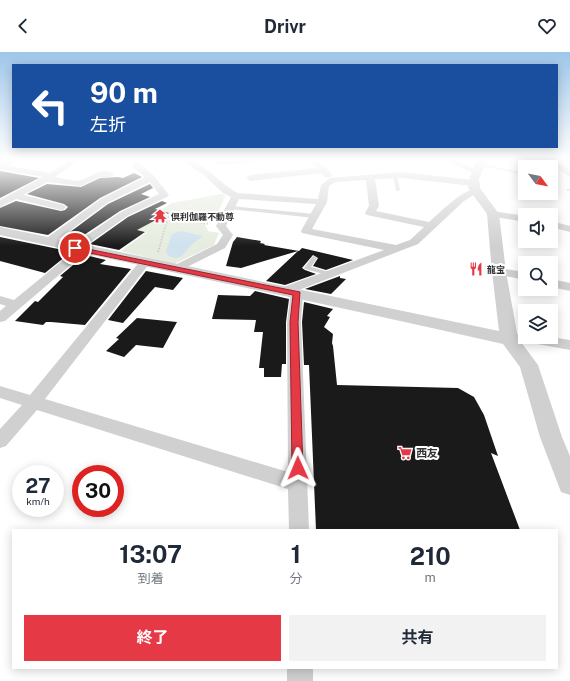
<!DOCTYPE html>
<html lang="ja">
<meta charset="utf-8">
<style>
:root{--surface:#fff;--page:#f2f2f3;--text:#1f2937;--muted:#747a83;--accent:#e63946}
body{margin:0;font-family:"Public Sans","Noto Sans JP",sans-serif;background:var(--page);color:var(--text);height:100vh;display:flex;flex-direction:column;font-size:15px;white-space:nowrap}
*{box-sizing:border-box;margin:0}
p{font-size:13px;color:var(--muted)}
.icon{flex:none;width:22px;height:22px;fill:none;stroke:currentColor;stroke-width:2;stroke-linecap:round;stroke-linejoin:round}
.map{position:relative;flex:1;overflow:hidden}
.details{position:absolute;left:12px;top:477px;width:546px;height:140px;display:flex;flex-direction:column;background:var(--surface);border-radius:0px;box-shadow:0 2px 10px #0003}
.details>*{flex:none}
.guide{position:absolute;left:12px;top:12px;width:546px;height:84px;border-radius:0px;box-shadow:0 2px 10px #0003;background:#1a4fa0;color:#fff;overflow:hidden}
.needle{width:26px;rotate:122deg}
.buttons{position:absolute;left:518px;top:108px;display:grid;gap:8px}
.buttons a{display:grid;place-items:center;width:40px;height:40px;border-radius:0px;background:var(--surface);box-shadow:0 2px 10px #0003;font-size:20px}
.speed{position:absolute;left:12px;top:413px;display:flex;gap:8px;font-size:20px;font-weight:700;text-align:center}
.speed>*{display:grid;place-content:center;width:52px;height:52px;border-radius:50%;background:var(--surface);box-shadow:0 2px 10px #0003;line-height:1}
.speed small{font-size:10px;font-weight:400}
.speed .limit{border:6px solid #d22;background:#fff;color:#111}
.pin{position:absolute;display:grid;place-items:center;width:34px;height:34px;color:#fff;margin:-17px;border:2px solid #fff;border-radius:50%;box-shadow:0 1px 4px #0007}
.me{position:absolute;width:44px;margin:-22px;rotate:359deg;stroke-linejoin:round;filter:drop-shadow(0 0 3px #0008)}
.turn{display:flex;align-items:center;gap:14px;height:84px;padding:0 12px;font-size:18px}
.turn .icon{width:52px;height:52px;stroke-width:2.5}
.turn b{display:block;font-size:28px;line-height:34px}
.eta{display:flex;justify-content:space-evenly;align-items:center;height:68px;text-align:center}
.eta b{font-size:24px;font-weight:700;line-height:28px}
.button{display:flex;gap:8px;margin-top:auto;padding:8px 12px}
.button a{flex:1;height:46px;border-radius:0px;background:var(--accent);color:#fff;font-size:16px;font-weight:700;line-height:46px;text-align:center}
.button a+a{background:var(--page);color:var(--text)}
header{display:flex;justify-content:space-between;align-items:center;height:52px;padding:0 12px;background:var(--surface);font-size:18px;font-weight:700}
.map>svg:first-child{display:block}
</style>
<header><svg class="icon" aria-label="back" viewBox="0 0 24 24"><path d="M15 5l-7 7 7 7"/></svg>Drivr<svg class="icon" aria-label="heart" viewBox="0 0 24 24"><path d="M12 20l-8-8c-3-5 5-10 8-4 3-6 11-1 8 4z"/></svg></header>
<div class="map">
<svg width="570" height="629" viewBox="0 0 570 629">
<rect width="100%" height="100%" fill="#fff"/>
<!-- green -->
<polygon fill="#e6ecdf" points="221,142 226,143 218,160 205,172 208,179 219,181 214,193 174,212 121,199 147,180 130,176 172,151"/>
<!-- water -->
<polygon fill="#cfe2ee" points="181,179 203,184 191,193 182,204 175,206 169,204 166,199 172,182"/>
<!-- building -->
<g fill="#1a1a1a">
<polygon points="0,119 39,126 0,146"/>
<polygon points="134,121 142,125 100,146 48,183 0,174 0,156 16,149 61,159 65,158 68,155 64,152 27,142 47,132 81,135 100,126 118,125 123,126"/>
<polygon points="150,132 153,136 141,142 150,145 120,159 75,189 62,186 108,152"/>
<polygon points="162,149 167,151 155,157 169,161 137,178 145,180 119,198 90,192 128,165"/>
<polygon points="0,185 63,198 71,200 45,221 0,209"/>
<polygon points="237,185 261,189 260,191 265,192 264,193 299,199 302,196 353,208 326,218 313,214 318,206 313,203 302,216 305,218 316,222 285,233 266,229 298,199 241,216 226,214 233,190"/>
<polygon points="85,203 106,208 100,212 131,217 85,273 51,270 46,270 43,273 15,269 35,249 38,250 63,225 60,224"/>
<polygon points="146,219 183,226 173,238 155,235 123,271 108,268"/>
<polygon points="340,224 340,226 346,227 331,242 305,237"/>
<polygon points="255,239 289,247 286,270 286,312 282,312 281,325 264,325 264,316 259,316 263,280 254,280 256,268 212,267 218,243 250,244"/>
<polygon points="304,250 333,257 327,264 330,265 324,275 333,282 332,291 333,294 337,333 458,336 474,345 484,363 498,404 491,401 520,478 316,478 309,313 304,313 302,270"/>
<polygon points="137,266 177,270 163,296 136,293 124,305 106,299 119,287 116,286"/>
</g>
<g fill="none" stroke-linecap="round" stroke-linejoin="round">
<!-- path-far1 -->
<g stroke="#cdcdcd" stroke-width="1.5" stroke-dasharray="1 1" stroke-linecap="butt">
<polyline points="166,165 181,167"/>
<polyline points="168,167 169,165"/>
</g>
<!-- path -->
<g stroke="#cdcdcd" stroke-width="2" stroke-dasharray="1.5 1.5" stroke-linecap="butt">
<polyline points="174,166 209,172"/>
<polyline points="158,200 168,166"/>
</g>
<!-- service -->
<g fill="#d0d0d0" fill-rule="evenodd">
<polygon points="478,111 525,121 525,123 478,113"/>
<polygon points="395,123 397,124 400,138 398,139 396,138 393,124"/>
<rect x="567" y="137" width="3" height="2"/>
<polygon points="231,154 315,162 318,164 315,166 229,157 228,156"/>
<polygon points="314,204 317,206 311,215 333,221 333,223 331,224 305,217 304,216 312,205"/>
</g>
<!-- minor -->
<g fill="#d0d0d0" fill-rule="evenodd">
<path d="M13 106H22L9 114 50 121 73 106H82L55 125C62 126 74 130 81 128 91 125 104 113 114 122L110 125H100L81 134 47 130 23 143 64 153 66 155 64 157 61 158 16 147 0 155V148L43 125 0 117V112Z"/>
<path d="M178 106C200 104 219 132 238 141L318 147 321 133 330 126 401 120 474 128 478 131 474 134 401 126 375 127 379 154 376 159 429 170C443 158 458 141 476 136L480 139 464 149 418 192 299 238 303 241 301 270 309 478H289L288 437 37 358 6 394 0 396V377L22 353 0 346V334L30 343 141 208H149L151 210 149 212 45 347 288 420 287 270 291 241 285 243 281 242 279 239 281 236 384 198 302 181 301 179 316 152 239 147 226 174 233 183 225 196 179 219H171L169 217 171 215 217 192 223 183 216 174 231 145 223 141 205 124ZM366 128 369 154 365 161 367 163 424 175 410 188 396 193 312 177 327 150 329 134 335 130Z"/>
<polygon points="252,106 278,106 274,108 219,113 215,111 219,109"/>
<polygon points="307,106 315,106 331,121 332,123 331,125 325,125 321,121 250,129 246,126 250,123 317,116"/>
<polygon points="441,106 451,106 480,119 479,121 473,121"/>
<polygon points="543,106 552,106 570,118 570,125"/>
<polygon points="133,111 139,111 154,124 169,143 167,145 127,164 85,194 88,197 87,199 5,269 0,270 0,259 6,254 0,252 0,244 14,248 74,199 70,196 71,194 121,160 159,142 150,130 107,151 52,192 44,192 43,190 44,188 101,147 145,125 133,115"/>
<polygon points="493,159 525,164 525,170 490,164 488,162 490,160"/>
<polygon points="551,169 570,174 570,180 551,175"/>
<polygon points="499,216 525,220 525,228 495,222 493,220 495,218"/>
<polygon points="551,227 570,231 570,239 551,235"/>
<polygon points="509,282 525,282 525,285 551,285 570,288 570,298 532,291 509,292 504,290 502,287 504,284"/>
<rect x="287" y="616" width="26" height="13"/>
</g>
<!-- tertiary -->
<path fill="#d0d0d0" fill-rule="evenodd" d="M478 106H488L479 127 480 136 499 162 506 220 518 286 538 313 562 385 570 404V443L561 440 540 385 520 315 503 292C336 254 168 220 0 183V175L499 279 492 220 487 162 468 136 469 127Z"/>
</g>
<!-- sky -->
<linearGradient id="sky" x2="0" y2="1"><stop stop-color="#9ec6ea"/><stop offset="0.55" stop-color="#fff"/><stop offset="1" stop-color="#fff" stop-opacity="0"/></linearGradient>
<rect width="570" height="194" fill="url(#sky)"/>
<!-- route -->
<polygon fill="#e63946" stroke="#96252e" points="73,194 300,240 298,270 303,416 302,420 298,421 294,420 292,416 290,270 293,243 75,198 72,196"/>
<!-- icons -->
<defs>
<g id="temple-bare" transform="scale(1.08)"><path d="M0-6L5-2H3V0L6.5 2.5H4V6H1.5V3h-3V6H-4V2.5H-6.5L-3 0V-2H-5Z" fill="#e63946" stroke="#fff" stroke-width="2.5" paint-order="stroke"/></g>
<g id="restaurant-bare" transform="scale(1.08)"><path d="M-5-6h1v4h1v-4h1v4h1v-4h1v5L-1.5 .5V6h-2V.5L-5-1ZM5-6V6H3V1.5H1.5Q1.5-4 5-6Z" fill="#e63946" stroke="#fff" stroke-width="2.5" paint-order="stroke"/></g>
<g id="supermarket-bare" transform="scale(1.08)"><path d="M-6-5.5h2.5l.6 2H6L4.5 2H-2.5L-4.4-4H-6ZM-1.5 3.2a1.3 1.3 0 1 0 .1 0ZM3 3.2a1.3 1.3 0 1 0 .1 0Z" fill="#e63946" stroke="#fff" stroke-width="2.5" paint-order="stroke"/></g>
</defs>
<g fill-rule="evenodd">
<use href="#temple-bare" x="160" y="164"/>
<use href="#restaurant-bare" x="476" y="217"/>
<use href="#supermarket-bare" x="405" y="401"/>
</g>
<g text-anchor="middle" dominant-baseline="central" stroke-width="4" stroke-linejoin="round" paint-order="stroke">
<!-- far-poi labels -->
<g font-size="9" font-weight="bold" fill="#333" stroke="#fff" text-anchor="start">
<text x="171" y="164">倶利伽羅不動尊</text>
<text x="487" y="217">龍宝</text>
</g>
<!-- poi labels -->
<g font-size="11" font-weight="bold" fill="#333" stroke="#fff" text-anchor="start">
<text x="416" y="401">西友</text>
</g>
</g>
</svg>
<div class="buttons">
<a><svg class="needle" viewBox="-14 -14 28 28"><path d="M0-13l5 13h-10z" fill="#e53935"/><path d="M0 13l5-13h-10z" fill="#747a83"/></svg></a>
<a><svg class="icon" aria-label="sound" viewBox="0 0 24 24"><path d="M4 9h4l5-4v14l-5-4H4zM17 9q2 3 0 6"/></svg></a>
<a><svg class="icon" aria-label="search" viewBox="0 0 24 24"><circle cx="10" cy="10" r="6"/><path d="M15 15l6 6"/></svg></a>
<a><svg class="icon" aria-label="layers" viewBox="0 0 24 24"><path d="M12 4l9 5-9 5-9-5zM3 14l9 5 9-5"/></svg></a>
</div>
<div class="speed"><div>27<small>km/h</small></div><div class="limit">30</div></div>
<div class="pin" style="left:75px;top:196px;background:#d93025"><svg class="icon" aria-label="arrive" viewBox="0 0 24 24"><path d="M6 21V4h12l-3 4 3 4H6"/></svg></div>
<svg class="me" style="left:298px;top:416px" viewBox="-20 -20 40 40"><path d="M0-17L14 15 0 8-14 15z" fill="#e63946" stroke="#fff" stroke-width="4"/></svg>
<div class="guide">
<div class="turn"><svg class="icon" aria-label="left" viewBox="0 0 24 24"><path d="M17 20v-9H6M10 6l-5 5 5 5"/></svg><div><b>90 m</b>左折</div></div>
</div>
<section class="details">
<div class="eta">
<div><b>13:07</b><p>到着</p></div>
<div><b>1</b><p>分</p></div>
<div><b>210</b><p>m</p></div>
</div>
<div class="button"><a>終了</a><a>共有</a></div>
</section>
</div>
